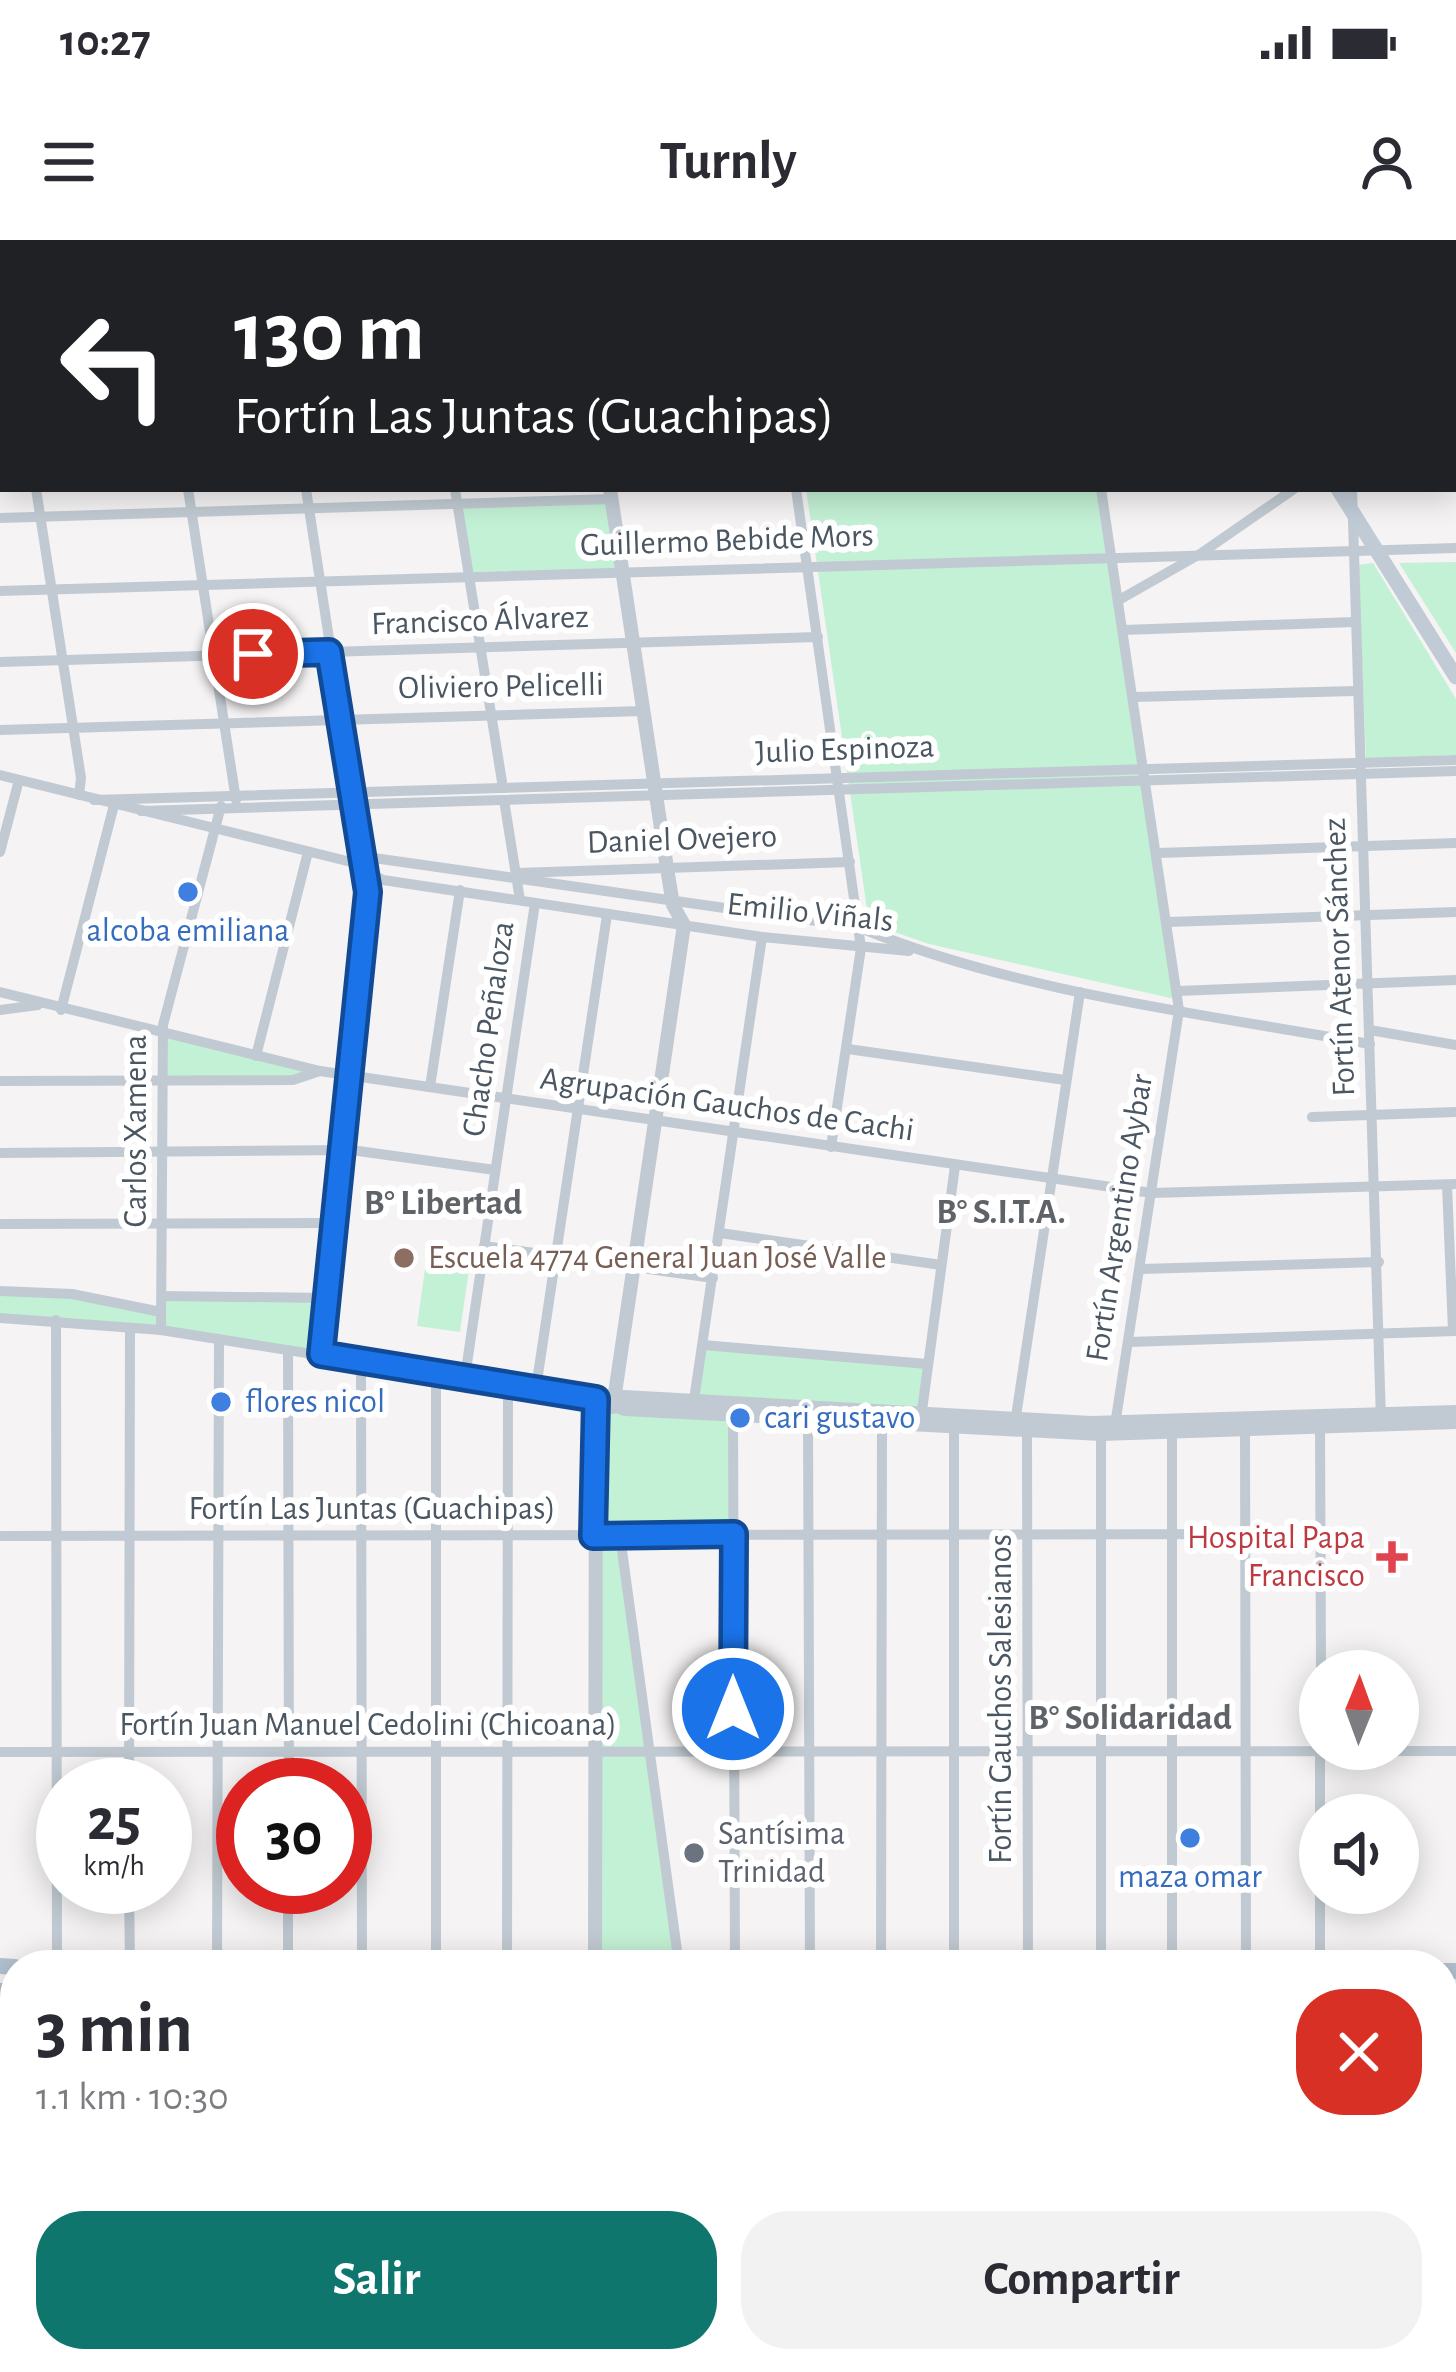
<!DOCTYPE html>
<html lang="es">
<meta charset="utf-8">
<style>
:root{--surface:#fff;--page:#f2f2f3;--text:#2b2b33;--muted:#7c7c81;--accent:#0f766e}
body{margin:0;font-family:"Alegreya Sans",sans-serif;background:var(--page);color:var(--text);height:100vh;display:flex;flex-direction:column;font-size:45px;white-space:nowrap}
*{box-sizing:border-box;margin:0}
p{font-size:39px;color:var(--muted)}
.icon{flex:none;width:66px;height:66px;fill:none;stroke:currentColor;stroke-width:2;stroke-linecap:round;stroke-linejoin:round}
.map{position:relative;flex:1;overflow:hidden}
.sheet{position:absolute;left:0px;top:1710px;width:1458px;height:423px;display:flex;flex-direction:column;background:var(--surface);border-radius:48px 48px 0 0;box-shadow:0 6px 30px #0003}
.sheet>*{flex:none}
.banner{position:absolute;left:0px;top:0px;width:1458px;height:252px;box-shadow:0 6px 30px #0003;background:#202124;color:#fff;overflow:hidden}
.needle{width:78px;rotate:1deg}
.buttons{position:absolute;left:1299px;top:1410px;display:grid;gap:24px}
.buttons a{display:grid;place-items:center;width:120px;height:120px;border-radius:50%;background:var(--surface);box-shadow:0 6px 30px #0003;font-size:60px}
.speed{position:absolute;left:36px;top:1518px;display:flex;gap:24px;font-size:60px;font-weight:700;text-align:center}
.speed>*{display:grid;place-content:center;width:156px;height:156px;border-radius:50%;background:var(--surface);box-shadow:0 6px 30px #0003;line-height:1}
.speed small{font-size:30px;font-weight:400}
.speed .limit{border:18px solid #d22;background:#fff;color:#111}
.pin{position:absolute;display:grid;place-items:center;width:102px;height:102px;color:#fff;margin:-51px;border:6px solid #fff;border-radius:50%;box-shadow:0 3px 12px #0007}
.me{position:absolute;width:132px;margin:-66px;rotate:0deg;stroke-linejoin:round;filter:drop-shadow(0 0 9px #0008)}
.turn{display:flex;align-items:center;gap:42px;height:252px;padding:0 36px;font-size:54px}
.turn .icon{width:156px;height:156px;stroke-width:2.5}
.turn b{display:block;font-size:84px;line-height:102px}
.round{display:grid;place-items:center;flex:none;width:126px;height:126px;border-radius:48px;background:var(--page)}
.head{display:flex;align-items:center;justify-content:space-between;height:204px;padding:0 36px}
h1{font-size:72px;font-weight:700;line-height:90px}
.primary-button{display:flex;gap:24px;margin-top:auto;padding:24px 36px}
.primary-button a{flex:1;height:138px;border-radius:48px;background:var(--accent);color:#fff;font-size:48px;font-weight:700;line-height:138px;text-align:center}
.primary-button a+a{background:var(--page);color:var(--text)}
.status{display:flex;justify-content:space-between;align-items:center;height:84px;padding:0 60px;background:var(--surface);direction:ltr}
.status svg{height:33px;fill:currentColor}
header{display:flex;justify-content:space-between;align-items:center;height:156px;padding:0 36px;background:var(--surface);font-size:54px;font-weight:700}
.map>svg:first-child{display:block}
</style>
<div class="status"><b>10:27</b><svg viewBox="0 0 49 12"><path d="M0 12V9h3v3zM5 12V6h3v6zM10 12V3h3v9zM15 12V0h3v12zM26 1h20v11H26zM47 4h2v5h-2z"/></svg></div>
<header><svg class="icon" aria-label="menu" viewBox="0 0 24 24"><path d="M4 6h16M4 12h16M4 18h16"/></svg>Turnly<svg class="icon" aria-label="person" viewBox="0 0 24 24"><circle cx="12" cy="8" r="4"/><path d="M4 21q1-7 8-7t8 7"/></svg></header>
<div class="map">
<svg width="1456" height="2132" viewBox="0 0 1456 2132">
<rect width="100%" height="100%" fill="#f5f3f3"/>
<!-- green -->
<g fill="#c3f1d5">
<polygon points="806,249 1096,249 1175,759 929,704 869,683"/>
<polygon points="608,261 618,329 472,332 463,267"/>
<polygon points="1456,322 1456,413 1399,323"/>
<polygon points="1373,323 1456,459 1456,515 1366,518 1358,325"/>
<polygon points="162,795 320,831 307,839 163,842"/>
<polygon points="426,1022 469,1029 460,1092 417,1086"/>
<polygon points="47,1051 161,1071 162,1056 327,1058 321,1115 161,1090 0,1078 0,1052"/>
<polygon points="703,1105 927,1124 921,1173 694,1160"/>
<polygon points="598,1165 733,1176 734,1295 593,1296"/>
<polygon points="618,1299 647,1509 596,1509 595,1300"/>
<polygon points="597,1515 649,1515 678,1725 597,1725"/>
<rect x="0" y="1959" width="15" height="146"/>
</g>
<g fill="none" stroke-linecap="round" stroke-linejoin="round">
<!-- minor -->
<g stroke="#c1cad2" stroke-width="10">
<polyline points="151,0 152,3"/>
<polyline points="269,0 269,3"/>
<polyline points="420,0 420,3"/>
<polyline points="572,0 573,3"/>
<polyline points="759,0 759,3"/>
<polyline points="1062,0 1062,3"/>
<polyline points="1342,0 1342,3"/>
<polyline points="0,13 3,31"/>
<polyline points="1455,19 1456,19"/>
<polyline points="0,64 3,64"/>
<polyline points="1455,93 1456,93"/>
<polyline points="1455,166 1456,165"/>
<polyline points="0,209 3,209"/>
<polyline points="1455,233 1456,233"/>
<polyline points="36,249 81,538 79,555"/>
<polyline points="188,249 236,560"/>
<polyline points="306,249 368,652 321,1115"/>
<polyline points="455,249 503,548"/>
<polyline points="796,249 861,708 831,907"/>
<polyline points="1101,249 1179,770 1115,1185"/>
<polyline points="1352,249 1381,1180"/>
<polyline points="0,278 612,259"/>
<polyline points="0,351 1456,308"/>
<polyline points="1119,360 1200,314 1294,249"/>
<polyline points="1123,390 1354,382"/>
<polyline points="0,422 818,397"/>
<polyline points="1135,457 1355,451"/>
<polyline points="0,490 643,471"/>
<polyline points="0,535 351,622 383,640 762,697 909,711"/>
<polyline points="94,560 1456,520"/>
<polyline points="504,560 520,660"/>
<polyline points="141,571 1456,531"/>
<polyline points="0,612 19,540"/>
<polyline points="1158,613 1456,603"/>
<path d="M360 616 858 687C1019 753 1199 773 1370 804"/>
<polyline points="517,633 850,622"/>
<polyline points="1168,682 1456,672"/>
<polyline points="1178,751 1456,740"/>
<polyline points="0,752 320,831 1152,953 1456,944"/>
<polyline points="0,770 38,765"/>
<polyline points="61,770 114,565"/>
<polyline points="1370,790 1456,805"/>
<polyline points="848,809 1065,840"/>
<polyline points="256,816 308,612"/>
<polyline points="0,841 293,840 320,831"/>
<polyline points="430,847 460,650"/>
<polyline points="1312,877 1456,872"/>
<polyline points="0,913 351,910 495,930"/>
<polyline points="1447,945 1453,1091"/>
<polyline points="0,984 334,983"/>
<polyline points="720,993 941,1025"/>
<polyline points="484,1006 713,1038"/>
<polyline points="1141,1029 1379,1022"/>
<polyline points="0,1051 72,1054 161,1072"/>
<polyline points="162,1056 327,1058"/>
<polyline points="0,1078 161,1090 596,1159"/>
<polyline points="56,1080 57,1725"/>
<polyline points="161,1090 163,785 221,566"/>
<polyline points="1129,1102 1456,1091"/>
<polyline points="703,1105 927,1124"/>
<polyline points="288,1110 289,1545"/>
<polyline points="361,1121 362,1725"/>
<polyline points="465,1137 535,663"/>
<polyline points="536,1148 607,675"/>
<polyline points="694,1160 762,697"/>
<polyline points="733,1176 735,1725"/>
<polyline points="808,1176 810,1725"/>
<polyline points="921,1178 955,926"/>
<polyline points="1320,1182 1321,1431"/>
<polyline points="1015,1183 1080,752"/>
<polyline points="954,1189 954,1725"/>
<polyline points="1245,1190 1246,1725"/>
<polyline points="1172,1192 1172,1725"/>
<polyline points="1027,1193 1028,1725"/>
<polyline points="0,1296 1321,1294"/>
<polyline points="620,1296 679,1725"/>
<polyline points="0,1512 1456,1511"/>
<polyline points="129,1545 130,1090"/>
<polyline points="1320,1575 1320,1509"/>
<polyline points="129,1647 130,1725"/>
<polyline points="217,1725 219,1099"/>
<polyline points="288,1725 288,1647"/>
<polyline points="436,1725 436,1132"/>
<polyline points="507,1725 508,1143"/>
<polyline points="881,1725 882,1184"/>
<polyline points="1101,1725 1101,1186"/>
<polyline points="1320,1725 1320,1653"/>
<polyline points="1443,1932 1456,1929"/>
<polyline points="0,1957 15,1957"/>
<polyline points="0,2105 15,2104"/>
<polyline points="218,2118 218,2132"/>
<polyline points="437,2118 437,2132"/>
<polyline points="810,2118 811,2132"/>
<polyline points="956,2118 956,2132"/>
<polyline points="1232,2118 1232,2132"/>
<polyline points="1142,2132 1143,2118"/>
</g>
<!-- tertiary -->
<g stroke="#c1cad2" stroke-width="14">
<polyline points="0,137 3,137"/>
<polyline points="610,249 667,628 673,665 684,685 613,1167"/>
<polyline points="606,1156 1091,1183 1456,1172"/>
<polyline points="596,1159 625,1169 1101,1194 1456,1182"/>
<polyline points="595,1725 596,1159"/>
<polyline points="597,2118 597,2132"/>
</g>
<!-- secondary -->
<g stroke="#c1cbd6" stroke-width="15">
<polyline points="1183,0 1185,3"/>
<polyline points="1338,249 1456,437"/>
</g>
<!-- primary -->
<g stroke="#b3c2d1" stroke-width="16">
<polyline points="0,1726 15,1727"/>
<polyline points="1443,1731 1456,1731"/>
<polyline points="0,1751 15,1751"/>
<polyline points="1443,1756 1456,1756"/>
</g>
</g>
<g fill="none" stroke-linecap="round" stroke-linejoin="round">
<!-- route casing -->
<g stroke="#114b97" stroke-width="30">
<polyline id="route" points="253,414 329,412 368,652 321,1114 596,1159 593,1296 734,1294 733,1469"/>
</g>
<!-- route -->
<use href="#route" stroke="#1a73e8" stroke-width="21"/>
</g>
<!-- markers -->
<g fill="#3f7fe0" stroke="#fff" stroke-width="4.5">
<circle cx="188" cy="652" r="12"/>
<circle cx="221" cy="1162" r="12"/>
<circle cx="740" cy="1178" r="12"/>
<circle cx="1190" cy="1598" r="12"/>
</g>
<circle fill="#8d6e63" stroke="#fff" stroke-width="4.5" cx="404" cy="1018" r="12"/>
<path fill="#e0444e" stroke="#fff" stroke-width="4.5" d="M1386 1299h12v12h12v12h-12v12h-12v-12h-12v-12h12z"/>
<circle fill="#6b7280" stroke="#fff" stroke-width="4.5" cx="694" cy="1613" r="12"/>
<g text-anchor="middle" dominant-baseline="central" stroke-width="12" stroke-linejoin="round" paint-order="stroke">
<!-- street labels -->
<g font-size="33" fill="#4a5661" stroke="#fff">
<text transform="translate(727 301) rotate(-2)">Guillermo Bebide Mors</text>
<text transform="translate(480 381) rotate(-2)">Francisco Álvarez</text>
<text transform="translate(501 447) rotate(-1)">Oliviero Pelicelli</text>
<text transform="translate(845 510) rotate(-2)">Julio Espinoza</text>
<text transform="translate(682 600) rotate(-2)">Daniel Ovejero</text>
<text transform="translate(810 673) rotate(6)">Emilio Viñals</text>
<text transform="translate(1340 717) rotate(-92)">Fortín Atenor Sánchez</text>
<text transform="translate(489 789) rotate(-82)">Chacho Peñaloza</text>
<text transform="translate(727 865) rotate(8)">Agrupación Gauchos de Cachi</text>
<text transform="translate(136 891) rotate(-90)">Carlos Xamena</text>
<text transform="translate(1120 978) rotate(-81)">Fortín Argentino Aybar</text>
<text x="372" y="1269">Fortín Las Juntas (Guachipas)</text>
<text transform="translate(1001 1459) rotate(-90)">Fortín Gauchos Salesianos</text>
<text x="368" y="1485">Fortín Juan Manuel Cedolini (Chicoana)</text>
</g>
<!-- shop labels -->
<g font-size="33" fill="#366cbe" stroke="#fff">
<text x="188" y="691">alcoba emiliana</text>
<text x="245" y="1162" text-anchor="start">flores nicol</text>
<text x="764" y="1178" text-anchor="start">cari gustavo</text>
<text x="1190" y="1637">maza omar</text>
</g>
<!-- education labels -->
<g font-size="33" fill="#785e54" stroke="#fff" text-anchor="start">
<text x="428" y="1018">Escuela 4774 General Juan José Valle</text>
</g>
<!-- health labels -->
<g font-size="33" fill="#be3a42" stroke="#fff" text-anchor="end">
<text x="1365" y="1298">Hospital Papa<tspan x="1365" dy="38">Francisco</tspan></text>
</g>
<!-- worship labels -->
<g font-size="33" fill="#5b616d" stroke="#fff" text-anchor="start">
<text x="718" y="1594">Santísima<tspan x="718" dy="38">Trinidad</tspan></text>
</g>
<!-- neighbourhood labels -->
<g font-size="36" font-weight="bold" fill="#5f6368" stroke="#fff">
<text x="443" y="963">B° Libertad</text>
<text x="1001" y="972">B° S.I.T.A.</text>
<text x="1130" y="1478">B° Solidaridad</text>
</g>
</g>
</svg>
<div class="buttons">
<a><svg class="needle" viewBox="-14 -14 28 28"><path d="M0-13l5 13h-10z" fill="#e53935"/><path d="M0 13l5-13h-10z" fill="#7c7c81"/></svg></a>
<a><svg class="icon" aria-label="sound" viewBox="0 0 24 24"><path d="M4 9h4l5-4v14l-5-4H4zM17 9q2 3 0 6"/></svg></a>
</div>
<div class="speed"><div>25<small>km/h</small></div><div class="limit">30</div></div>
<div class="pin" style="left:253px;top:414px;background:#d93025"><svg class="icon" aria-label="arrive" viewBox="0 0 24 24"><path d="M6 21V4h12l-3 4 3 4H6"/></svg></div>
<svg class="me" style="left:733px;top:1469px" viewBox="-20 -20 40 40"><circle r="17" fill="#1a73e8" stroke="#fff" stroke-width="3"/><path d="M0-11L8 9 0 5-8 9z" fill="#fff"/></svg>
<div class="banner">
<div class="turn"><svg class="icon" aria-label="left" viewBox="0 0 24 24"><path d="M17 20v-9H6M10 6l-5 5 5 5"/></svg><div><b>130 m</b>Fortín Las Juntas (Guachipas)</div></div>
</div>
<section class="sheet">
<div class="head"><div><h1>3 min</h1><p>1.1 km · 10:30</p></div><a class="round" style="background:#d93025;color:#fff"><svg class="icon" aria-label="close" viewBox="0 0 24 24"><path d="M6 6l12 12M18 6L6 18"/></svg></a></div>
<div class="primary-button"><a>Salir</a><a>Compartir</a></div>
</section>
</div>
